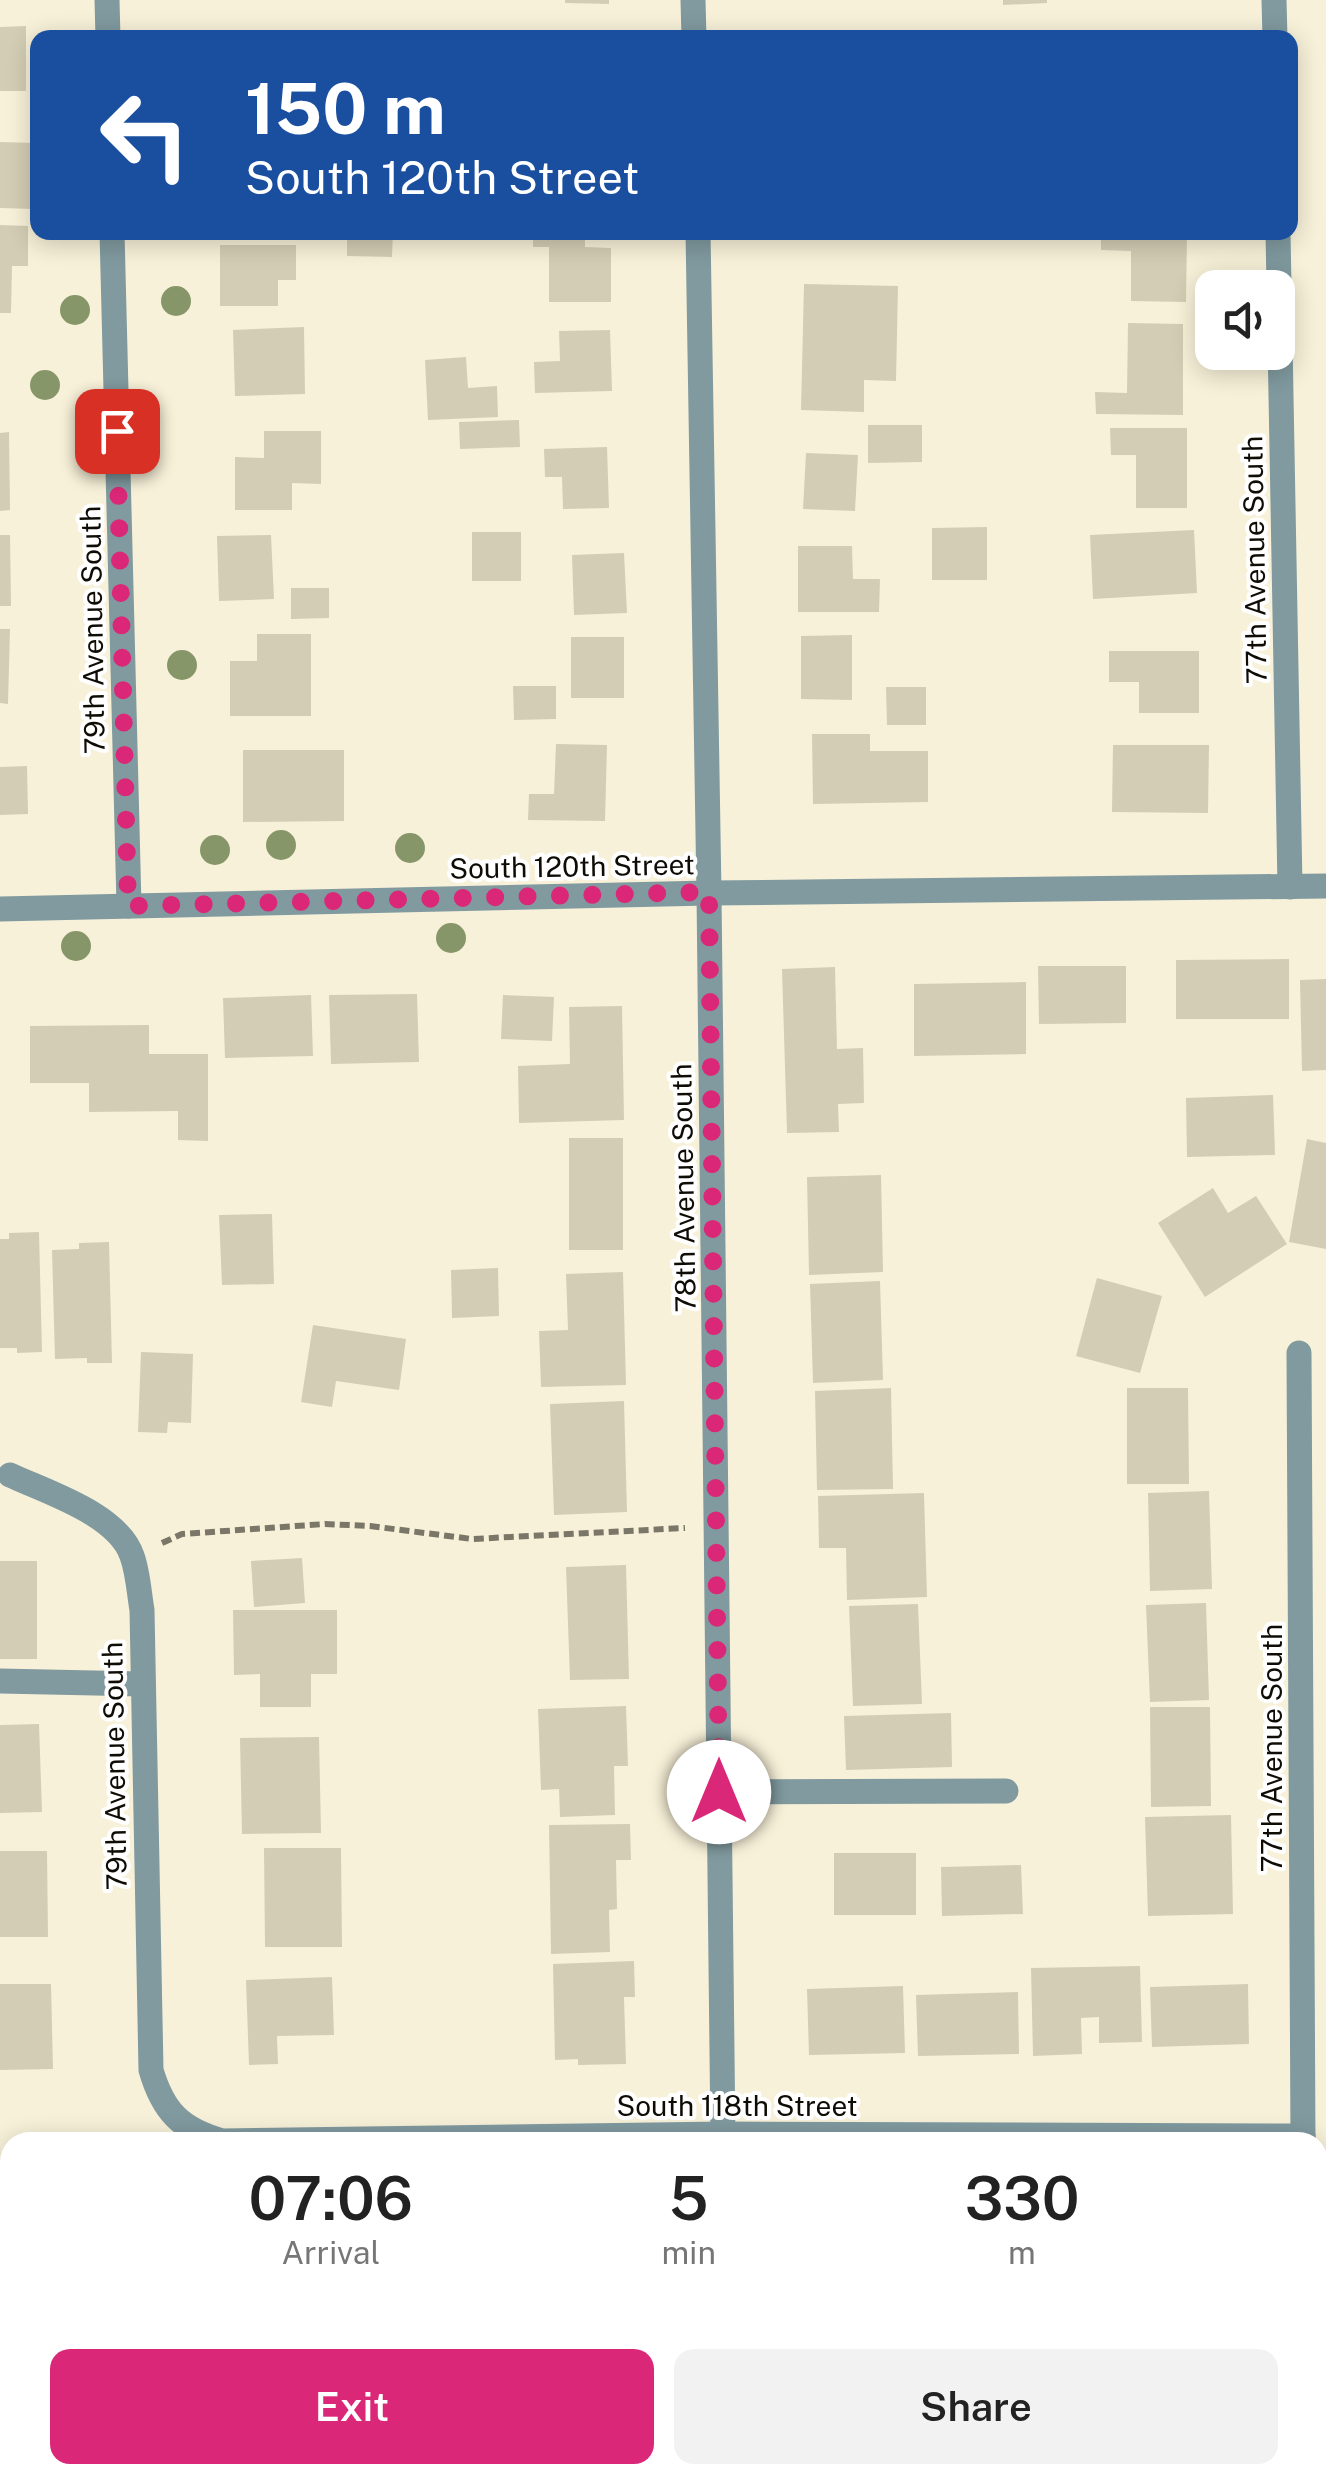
<!DOCTYPE html>
<style>
:root{--surface:#fff;--page:#f2f2f2;--text:#222;--muted:#767676;--accent:#db2777}
body{margin:0;font-family:"Public Sans",sans-serif;background:var(--page);color:var(--text);height:100vh;display:flex;flex-direction:column;font-size:38px;white-space:nowrap}
*{box-sizing:border-box;margin:0}
p{font-size:32px;color:var(--muted)}
.icon{flex:none;width:55px;height:55px;fill:none;stroke:currentColor;stroke-width:2;stroke-linecap:round;stroke-linejoin:round}
.map{position:relative;flex:1;overflow:hidden}
.details{position:absolute;left:0px;top:2132px;width:1328px;height:352px;display:flex;flex-direction:column;background:var(--surface);border-radius:30px 30px 0 0;box-shadow:0 5px 25px #0003}
.details>*{flex:none}
.hud{position:absolute;left:30px;top:30px;width:1268px;height:210px;border-radius:20px;box-shadow:0 5px 25px #0003;background:#1a4fa0;color:#fff;overflow:hidden}
.tools{position:absolute;left:1195px;top:270px;display:grid;gap:20px}
.tools a{display:grid;place-items:center;width:100px;height:100px;border-radius:20px;background:var(--surface);box-shadow:0 5px 25px #0003;font-size:50px}
.pin{position:absolute;display:grid;place-items:center;width:85px;height:85px;color:#fff;margin:-42px;border-radius:20px;box-shadow:0 5px 15px #0006}
.me{position:absolute;width:110px;margin:-55px;rotate:0deg;stroke-linejoin:round;filter:drop-shadow(0 0 8px #0008)}
.turn{display:flex;align-items:center;gap:35px;height:210px;padding:0 50px;font-size:45px}
.turn .icon{width:130px;height:130px;stroke-width:2.5}
.turn b{display:block;font-size:70px;line-height:85px}
.eta{display:flex;justify-content:space-evenly;align-items:center;height:170px;text-align:center}
.eta b{font-size:60px;font-weight:600;line-height:70px}
.action{display:flex;gap:20px;margin-top:auto;padding:20px 50px}
.action a{flex:1;height:115px;border-radius:20px;background:var(--accent);color:#fff;font-size:40px;font-weight:600;line-height:115px;text-align:center}
.action a+a{background:var(--page);color:var(--text)}
.map>svg:first-child{display:block}
</style>
<div class="map">
<svg width="1326" height="2484" viewBox="0 0 1326 2484">
<rect width="100%" height="100%" fill="#f8f1d9"/>
<!-- green -->
<polygon fill="#bed4b1" points="10,2189 10,2475 487,2475 491,2484 0,2484 0,2190"/>
<!-- building -->
<g fill="#d4cdb5">
<polygon points="565,0 609,0 609,4 565,3"/>
<polygon points="1003,0 1047,0 1047,3 1003,5"/>
<polygon points="26,26 26,91 0,91 0,27"/>
<polygon points="0,142 35,143 33,209 0,208"/>
<polygon points="0,225 28,226 28,266 12,266 11,313 0,313"/>
<polygon points="347,232 393,232 392,257 347,256"/>
<polygon points="533,232 585,232 585,247 611,248 611,302 549,302 549,247 533,247"/>
<polygon points="1101,232 1187,232 1186,302 1131,301 1131,251 1101,250"/>
<polygon points="220,245 296,245 296,280 278,280 278,306 220,306"/>
<polygon points="804,284 898,286 896,381 864,380 864,412 801,410"/>
<polygon points="1128,323 1183,324 1183,415 1096,414 1095,392 1127,393"/>
<polygon points="304,327 305,394 235,396 233,330"/>
<polygon points="610,330 612,391 535,393 534,362 560,361 559,331"/>
<polygon points="466,357 468,388 497,386 498,417 428,420 425,360"/>
<polygon points="519,420 520,447 460,449 459,422"/>
<polygon points="868,425 922,425 922,462 868,463"/>
<polygon points="1110,428 1187,428 1187,508 1136,508 1136,455 1111,455"/>
<polygon points="264,431 321,431 321,484 292,483 292,510 235,510 235,457 264,458"/>
<polygon points="9,432 10,510 0,511 0,433"/>
<polygon points="607,447 609,508 563,509 562,477 545,477 544,449"/>
<polygon points="806,453 858,455 855,511 803,509"/>
<polygon points="987,527 987,580 932,580 932,528"/>
<polygon points="1194,530 1197,593 1093,599 1090,535"/>
<rect x="472" y="532" width="49" height="49"/>
<polygon points="0,535 10,535 11,606 0,606"/>
<polygon points="271,535 274,599 219,601 217,536"/>
<polygon points="798,546 852,546 853,579 880,579 879,612 798,612"/>
<polygon points="624,553 627,613 574,615 572,555"/>
<polygon points="291,588 329,588 329,618 291,619"/>
<polygon points="0,629 10,629 8,704 0,703"/>
<polygon points="257,634 311,634 311,716 230,716 230,661 257,661"/>
<polygon points="852,635 852,700 801,699 801,636"/>
<rect x="571" y="637" width="53" height="61"/>
<polygon points="1109,651 1199,651 1199,713 1139,713 1139,682 1109,682"/>
<polygon points="513,686 556,686 556,719 514,720"/>
<polygon points="886,687 926,687 926,725 887,725"/>
<polygon points="812,734 870,734 870,751 928,751 928,802 813,804"/>
<polygon points="556,744 607,745 605,821 528,820 529,794 554,794"/>
<polygon points="1113,745 1209,745 1208,813 1112,812"/>
<polygon points="243,750 344,750 344,821 243,822"/>
<polygon points="27,766 28,814 0,815 0,767"/>
<polygon points="1289,959 1289,1019 1176,1019 1176,960"/>
<polygon points="1038,966 1126,966 1126,1023 1039,1024"/>
<polygon points="835,967 837,1049 863,1048 864,1103 838,1104 839,1132 787,1133 782,969"/>
<polygon points="1326,979 1326,1070 1302,1071 1300,980"/>
<polygon points="1026,982 1026,1054 914,1056 914,984"/>
<polygon points="417,994 419,1062 331,1064 329,995"/>
<polygon points="311,995 313,1056 225,1058 223,998"/>
<polygon points="503,995 554,997 552,1041 501,1039"/>
<polygon points="622,1006 624,1120 519,1123 518,1066 570,1064 569,1007"/>
<polygon points="149,1025 149,1054 208,1054 208,1141 178,1140 178,1111 89,1112 89,1083 30,1083 30,1026"/>
<polygon points="1273,1095 1275,1155 1187,1157 1186,1098"/>
<rect x="569" y="1138" width="54" height="112"/>
<polygon points="1307,1139 1326,1143 1326,1249 1289,1242"/>
<polygon points="881,1175 883,1272 809,1275 807,1177"/>
<polygon points="1213,1188 1228,1213 1256,1196 1287,1244 1205,1297 1158,1223"/>
<polygon points="272,1214 274,1284 222,1285 219,1215"/>
<polygon points="39,1232 42,1352 17,1353 17,1348 0,1348 0,1239 9,1239 9,1233"/>
<polygon points="109,1242 112,1363 87,1363 87,1358 55,1359 52,1250 79,1249 79,1243"/>
<polygon points="498,1268 499,1316 452,1318 451,1270"/>
<polygon points="623,1272 626,1385 541,1387 539,1331 568,1330 566,1274"/>
<polygon points="1097,1278 1162,1296 1140,1373 1076,1356"/>
<polygon points="880,1281 883,1380 813,1383 810,1284"/>
<polygon points="313,1325 406,1339 399,1390 336,1381 332,1407 301,1402"/>
<polygon points="141,1352 193,1354 191,1423 168,1422 167,1433 138,1432"/>
<polygon points="891,1388 893,1489 817,1490 815,1391"/>
<polygon points="1127,1388 1188,1388 1189,1484 1127,1484"/>
<polygon points="624,1401 627,1512 554,1515 550,1404"/>
<polygon points="1209,1491 1212,1589 1150,1591 1148,1493"/>
<polygon points="924,1493 927,1597 847,1600 846,1548 819,1548 818,1496"/>
<polygon points="302,1558 305,1603 254,1607 251,1561"/>
<rect x="0" y="1561" width="37" height="98"/>
<polygon points="626,1565 629,1679 570,1680 566,1567"/>
<polygon points="1206,1603 1209,1700 1150,1702 1146,1605"/>
<polygon points="918,1604 922,1704 853,1706 849,1606"/>
<polygon points="233,1610 337,1610 337,1674 311,1674 311,1707 260,1707 260,1674 234,1675"/>
<polygon points="626,1706 628,1766 614,1766 615,1815 560,1817 559,1789 541,1790 538,1709"/>
<polygon points="1150,1707 1210,1707 1211,1806 1151,1807"/>
<polygon points="951,1713 952,1767 846,1770 844,1716"/>
<polygon points="39,1724 42,1812 0,1813 0,1725"/>
<polygon points="319,1737 321,1833 242,1834 240,1738"/>
<polygon points="1231,1815 1233,1914 1148,1916 1145,1817"/>
<polygon points="630,1824 631,1860 616,1860 617,1909 609,1910 610,1952 551,1954 549,1825"/>
<polygon points="264,1848 341,1848 342,1947 265,1947"/>
<polygon points="0,1851 47,1851 48,1937 0,1937"/>
<rect x="834" y="1853" width="82" height="62"/>
<polygon points="1021,1865 1023,1914 942,1916 941,1867"/>
<polygon points="634,1961 635,1997 624,1997 626,2064 578,2065 578,2059 555,2060 553,1964"/>
<polygon points="1140,1966 1142,2042 1099,2043 1099,2017 1081,2018 1082,2054 1033,2056 1031,1968"/>
<polygon points="332,1977 334,2035 277,2036 278,2064 249,2065 246,1980"/>
<polygon points="0,1984 51,1984 53,2069 0,2070"/>
<polygon points="1248,1984 1249,2044 1152,2047 1150,1987"/>
<polygon points="903,1986 905,2053 809,2055 807,1989"/>
<polygon points="1018,1992 1019,2054 918,2056 916,1995"/>
</g>
<g fill="none" stroke-linecap="round" stroke-linejoin="round">
<!-- path -->
<polyline stroke="#7b7768" stroke-width="6" stroke-dasharray="10 5" stroke-linecap="butt" points="162,1543 182,1534 325,1524 370,1526 472,1539 685,1528"/>
<!-- minor -->
<g stroke="#809a9f" stroke-width="25">
<polyline points="107,0 108,38"/>
<polyline points="693,0 694,38"/>
<polyline points="1274,0 1275,38"/>
<polyline points="112,232 129,906"/>
<polyline points="698,232 709,893 723,2142"/>
<polyline points="1278,232 1290,887"/>
<polyline points="0,909 709,893 1326,886"/>
<polyline points="1299,1353 1303,2142"/>
<path d="M10 1475C46 1492 118 1514 132 1556 138 1572 139 1593 142 1610L151 2070C163 2111 180 2129 222 2141L723 2134 1303 2136"/>
<polyline points="0,1681 142,1684"/>
<polyline points="719,1792 1006,1791"/>
<polyline points="728,2475 729,2484"/>
<polyline points="1309,2475 1309,2484"/>
</g>
</g>
<!-- trees -->
<g fill="#879669">
<circle cx="176" cy="301" r="15"/>
<circle cx="75" cy="310" r="15"/>
<circle cx="45" cy="385" r="15"/>
<circle cx="182" cy="665" r="15"/>
<circle cx="281" cy="845" r="15"/>
<circle cx="410" cy="848" r="15"/>
<circle cx="215" cy="850" r="15"/>
<circle cx="451" cy="938" r="15"/>
<circle cx="76" cy="946" r="15"/>
</g>
<g fill="none" stroke-linecap="round" stroke-linejoin="round">
<!-- route -->
<polyline stroke="#db2777" stroke-width="18" stroke-dasharray="0 32.4" points="117,431 128,906 709,892 719,1792"/>
</g>
<g text-anchor="middle" dominant-baseline="central" stroke-width="8" stroke-linejoin="round" paint-order="stroke">
<!-- street labels -->
<g font-size="28" fill="#0e0c05" stroke="#fff">
<text transform="translate(1254 560) rotate(-91)">77th Avenue South</text>
<text transform="translate(92 630) rotate(-91)">79th Avenue South</text>
<text transform="translate(572 866) rotate(-1)">South 120th Street</text>
<text transform="translate(683 1188) rotate(-91)">78th Avenue South</text>
<text transform="translate(1271 1748) rotate(-90)">77th Avenue South</text>
<text transform="translate(114 1766) rotate(-91)">79th Avenue South</text>
<text x="737" y="2105">South 118th Street</text>
</g>
</g>
</svg>
<div class="tools">
<a><svg class="icon" aria-label="sound" viewBox="0 0 24 24"><path d="M4 9h4l5-4v14l-5-4H4zM17 9q2 3 0 6"/></svg></a>
</div>
<div class="pin" style="left:117px;top:431px;background:#d93025"><svg class="icon" aria-label="arrive" viewBox="0 0 24 24"><path d="M6 21V4h12l-3 4 3 4H6"/></svg></div>
<svg class="me" style="left:719px;top:1792px" viewBox="-20 -20 40 40"><circle r="19" fill="#fff"/><path d="M0-13L10 11 0 6-10 11z" fill="#db2777"/></svg>
<div class="hud">
<div class="turn"><svg class="icon" aria-label="left" viewBox="0 0 24 24"><path d="M17 20v-9H6M10 6l-5 5 5 5"/></svg><div><b>150 m</b>South 120th Street</div></div>
</div>
<section class="details">
<div class="eta">
<div><b>07:06</b><p>Arrival</p></div>
<div><b>5</b><p>min</p></div>
<div><b>330</b><p>m</p></div>
</div>
<div class="action"><a>Exit</a><a>Share</a></div>
</section>
</div>
